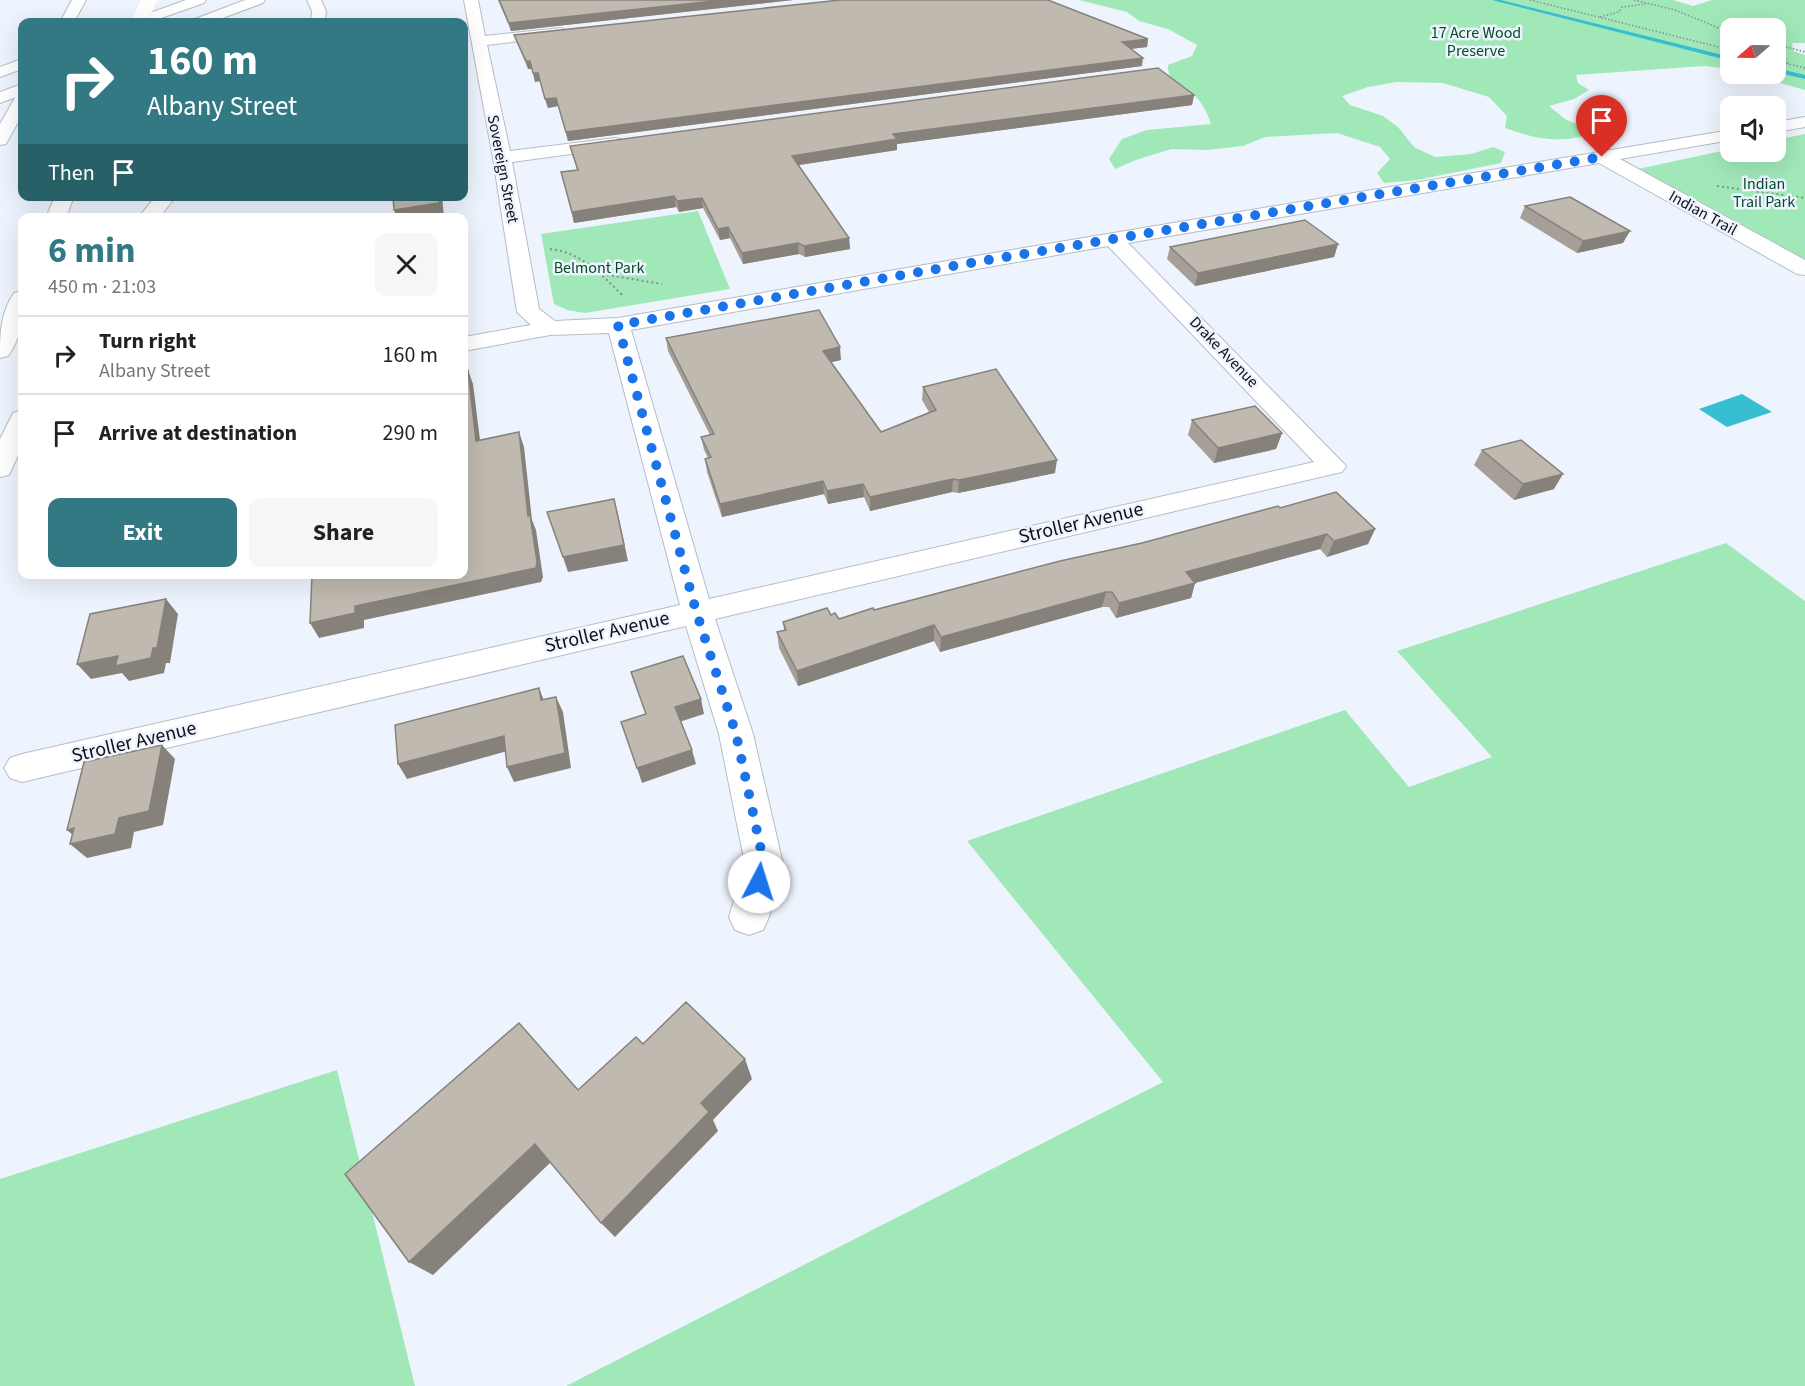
<!DOCTYPE html>
<meta charset="utf-8">
<style>
:root{--surface:#fff;--page:#f6f6f6;--text:#222;--muted:#767676;--line:#e0e0e0;--accent:#327983}
body{margin:0;font-family:"Source Sans 3",sans-serif;background:var(--page);color:var(--text);height:100vh;display:flex;flex-direction:column;font-size:22px;white-space:nowrap}
*{box-sizing:border-box;margin:0}
p{font-size:20px;color:var(--muted)}
.icon{flex:none;width:33px;height:33px;fill:none;stroke:currentColor;stroke-width:2;stroke-linecap:round;stroke-linejoin:round}
.map{position:relative;flex:1;overflow:hidden}
.details{position:absolute;left:18px;top:213px;width:450px;height:366px;display:flex;flex-direction:column;background:var(--surface);border-radius:12px;box-shadow:0 6px 24px #0002}
.details>*{flex:none}
.top-card{position:absolute;left:18px;top:18px;width:450px;height:183px;border-radius:12px;box-shadow:0 6px 24px #0002;background:#327983;color:#fff;overflow:hidden}
.needle{width:39px;rotate:250deg}
.fabs{position:absolute;left:1720px;top:18px;display:grid;gap:12px}
.fabs a{display:grid;place-items:center;width:66px;height:66px;border-radius:12px;background:var(--surface);box-shadow:0 6px 24px #0002;font-size:30px}
.pin{position:absolute;display:grid;place-items:center;width:51px;height:51px;color:#fff;margin:-62px -26px;border-radius:50% 50% 50% 0;rotate:-45deg;box-shadow:0 0 6px #0007}
.pin .icon{rotate:45deg}
.me{position:absolute;width:66px;margin:-33px;rotate:5deg;stroke-linejoin:round;filter:drop-shadow(0 0 4px #0008)}
.turn{display:flex;align-items:center;gap:21px;height:126px;padding:0 30px;font-size:27px}
.turn .icon{width:78px;height:78px;stroke-width:2.5}
.turn b{display:block;font-size:42px;line-height:51px}
.then{display:flex;align-items:center;height:57px;padding:0 30px;background:#0003;gap:12px;font-size:22px}
.round{display:grid;place-items:center;flex:none;width:63px;height:63px;border-radius:12px;background:var(--page)}
.head{display:flex;align-items:center;justify-content:space-between;height:102px;padding:0 30px}
h1{font-size:36px;font-weight:700;line-height:45px;color:var(--accent)}
.action{display:flex;gap:12px;margin-top:auto;padding:12px 30px}
.action a{flex:1;height:69px;border-radius:12px;background:var(--accent);color:#fff;font-size:24px;font-weight:700;line-height:69px;text-align:center}
.action a+a{background:var(--page);color:var(--text)}
ul{padding:0;list-style:none}
li{display:flex;align-items:center;gap:18px;height:78px;padding:0 30px;border-top:2px solid var(--line)}
li div{flex:1}
li b{display:block;font-size:22px}
li em{font-style:normal}
.map>svg:first-child{display:block}
</style>
<div class="map">
<svg width="1805" height="1386" viewBox="0 0 1805 1386">
<rect width="100%" height="100%" fill="#eef4fe"/>
<!-- green -->
<g fill="#a1e8b9">
<path d="M1079 0H1673L1693 6 1712 0H1805V43H1792L1793 51 1805 55V90L1748 74H1776V28H1731V69L1704 66 1576 75 1578 83 1589 90 1574 99 1549 106 1565 119 1594 132C1562 145 1536 139 1505 128L1507 116 1489 97 1443 83 1396 82 1368 87 1342 96 1350 105 1383 116 1398 127 1414 147 1435 157 1471 154 1493 147 1505 152 1501 163 1417 180 1384 183 1377 173 1390 159 1380 147 1337 133 1265 137 1243 146 1207 150 1171 149 1136 160 1115 169 1109 159 1122 139 1147 130 1211 124C1207 112 1203 104 1194 95 1182 85 1167 83 1168 65L1192 56 1197 45 1168 29 1139 21 1127 12Z"/>
<polygon points="1805,134 1805,262 1633,170 1731,149 1731,152 1776,152 1776,140"/>
<polygon points="698,211 730,289 585,313 567,310 554,304 541,234"/>
<polygon points="1726,543 1805,601 1805,1386 566,1386 1163,1082 967,841 1345,710 1409,787 1492,757 1397,651"/>
<polygon points="337,1070 415,1386 0,1386 0,1179"/>
</g>
<!-- water -->
<polygon fill="#37bed0" points="1742,394 1772,412 1727,427 1699,409"/>
<g fill="none" stroke-linecap="round" stroke-linejoin="round">
<!-- stream -->
<g fill="#37bed0" fill-rule="evenodd">
<polygon points="1492,0 1501,0 1731,57 1731,61"/>
<polygon points="1776,68 1805,75 1805,79 1776,72"/>
</g>
<!-- minor casing -->
<g stroke="#b6bcc6" stroke-width="2">
<g id="minor">
<path d="M464 0H478L485 36 561 28 568 32 561 36 487 45 510 151 615 138 621 139 624 143 621 147 615 148 512 162 539 309 555 321 618 318 982 255 1731 130V140L1620 159 1805 260V275L1797 274 1599 163 1128 243 1346 466 1342 472 1333 474 715 619 753 734 783 864 769 917 763 930 749 935 735 930 729 917 745 864 719 734 686 626 22 782 10 778 4 768 10 758 22 754 680 605 609 333 550 335 464 351V337L531 325 517 312 493 158ZM1108 246 1314 462 709 599 631 330Z"/>
<polygon points="1805,117 1805,127 1776,132 1776,122"/>
</g>
</g>
<!-- secondary casing -->
<g stroke="#b6bcc6" stroke-width="2">
<g id="secondary">
<polygon points="186,0 206,0 204,3 150,22 131,22 133,19"/>
<polygon points="245,0 265,0 263,3 212,22 193,22 195,19"/>
<polygon points="22,59 22,69 0,77 0,67"/>
<polygon points="22,84 22,95 0,103 0,92"/>
</g>
</g>
<!-- motorway casing -->
<g stroke="#b6bcc6" stroke-width="2">
<g id="motorway">
<polygon points="72,0 86,0 74,22 60,22"/>
<polygon points="307,0 321,0 326,11 325,22 311,22 312,11"/>
<polygon points="22,95 22,115 6,144 0,145 0,124 16,96"/>
<polygon points="55,196 74,196 66,218 46,218"/>
<polygon points="156,196 176,196 159,218 138,218"/>
<path d="M22 291C24 314 22 337 8 356L0 358C0 334 0 314 14 293Z"/>
<polygon points="22,410 22,447 9,475 0,477 0,439 13,413"/>
</g>
</g>
<!-- path-far1 -->
<g stroke="#888c93" stroke-width="1.5" stroke-dasharray="1.5 2" stroke-linecap="butt">
<polyline points="1530,0 1731,50"/>
<polyline points="1634,0 1675,10 1731,33"/>
<polyline points="1600,17 1619,12 1622,7 1646,4"/>
<polyline points="1776,44 1805,52"/>
<polyline points="1776,50 1783,53 1788,64"/>
<polyline points="1776,61 1805,68"/>
</g>
<!-- path -->
<g stroke="#888c93" stroke-width="2" stroke-dasharray="2 3" stroke-linecap="butt">
<polyline points="1717,186 1805,198"/>
<path d="M550 249C582 253 600 273 622 295"/>
<polyline points="602,274 662,284"/>
</g>
<!-- minor -->
<use href="#minor" fill="#fff" fill-rule="evenodd"/>
<!-- secondary -->
<use href="#secondary" fill="#fff" fill-rule="evenodd"/>
<!-- motorway -->
<use href="#motorway" fill="#fff" fill-rule="evenodd"/>
<!-- motorway-bridge casing -->
<g stroke="#b6bcc6" stroke-width="16" stroke-linecap="butt">
<polyline id="motorway-bridge" points="139,22 149,0"/>
</g>
<!-- motorway-bridge -->
<use href="#motorway-bridge" stroke="#fff" stroke-width="16"/>
</g>
<!-- wall -->
<g fill="#a59f97">
<polygon points="498,0 793,0 511,31"/>
<polygon points="514,35 1148,39 1147,47 1131,49 1142,66 568,141 558,106 548,108 540,81 535,82 532,69 528,69 517,43"/>
<polygon points="1194,95 1192,105 897,144 897,150 798,165 849,238 850,249 805,257 799,254 743,264 730,238 720,240 703,208 679,212 676,207 574,223 561,172 577,170 570,146"/>
<polygon points="1525,206 1623,243 1577,253 1520,218"/>
<polygon points="1338,244 1334,257 1195,286 1167,259 1170,247"/>
<polygon points="666,338 841,360 831,362 881,432 929,412 922,400 923,387 1055,473 958,493 952,492 870,511 864,497 828,504 824,494 722,517 707,472 705,459 708,458 704,450 701,437 710,435 668,351"/>
<polygon points="1192,420 1282,433 1276,449 1214,463 1188,435"/>
<polygon points="1482,450 1554,489 1514,500 1474,465"/>
<polygon points="1280,508 1375,529 1368,544 1327,557 1320,549 1195,583 1191,598 1116,618 1109,607 1102,607 940,652 934,641 798,686 779,648 777,632 784,630 783,622 831,615 839,619"/>
</g>
<!-- shaded-wall -->
<g fill="#86827b">
<polygon points="723,0 793,0 511,31 509,23"/>
<polygon points="1148,39 1147,47 1121,50 1122,42"/>
<polygon points="1143,58 1142,66 568,141 566,132"/>
<polygon points="526,61 530,61 532,69 528,69"/>
<polygon points="533,73 538,73 540,81 535,82"/>
<polygon points="1194,95 1192,105 897,144 897,150 793,166 792,156 893,134"/>
<polygon points="556,98 558,106 548,108 545,99"/>
<polygon points="439,196 442,196 444,217 397,218 394,210"/>
<polygon points="674,196 676,207 574,223 572,212"/>
<polygon points="702,198 703,208 679,212 677,201"/>
<polygon points="728,227 730,238 720,240 718,229"/>
<polygon points="1630,231 1623,243 1577,253 1583,241"/>
<polygon points="849,238 850,249 805,257 804,246"/>
<polygon points="798,243 799,254 743,264 742,253"/>
<polygon points="1338,244 1334,257 1195,286 1198,273"/>
<polygon points="840,347 841,360 824,364 823,351"/>
<polygon points="468,370 473,384 482,456 476,441"/>
<polygon points="519,432 524,447 532,520 536,530 543,577 541,582 364,620 364,628 319,638 310,623 355,606 528,516"/>
<polygon points="1282,433 1276,449 1214,463 1218,448"/>
<polygon points="1057,460 1055,473 958,493 959,480"/>
<polygon points="1563,474 1554,489 1514,500 1523,484"/>
<polygon points="953,479 952,492 870,511 870,497"/>
<polygon points="823,481 824,494 722,517 720,504"/>
<polygon points="863,484 864,497 828,504 827,491"/>
<polygon points="614,499 618,514 628,561 568,572 563,557"/>
<polygon points="1375,529 1368,544 1327,557 1334,541"/>
<polygon points="1327,534 1320,549 1195,583 1191,598 1116,618 1119,603 1186,572"/>
<polygon points="1106,592 1102,607 940,652 941,637"/>
<polygon points="166,599 178,614 170,663 166,663 164,673 129,681 122,673 91,679 77,664 153,648"/>
<polygon points="934,625 934,641 798,686 797,671"/>
<polygon points="539,688 545,703 541,700"/>
<polygon points="556,697 563,712 571,768 514,782 507,767"/>
<polygon points="701,699 704,714 679,722 675,707"/>
<polygon points="504,736 511,750 407,779 398,764"/>
<polygon points="162,745 175,759 163,825 134,832 131,848 87,858 70,844 81,842 67,830 119,818"/>
<polygon points="692,750 696,764 642,783 637,768"/>
<polygon points="745,1059 752,1079 713,1120 718,1131 615,1237 601,1223 701,1103"/>
<polygon points="535,1144 551,1162 433,1275 409,1262"/>
</g>
<!-- building -->
<g fill="#c0b9b0" stroke="#86827b" stroke-width="1.5">
<polygon points="499,0 723,0 509,23"/>
<polygon points="840,0 1048,0 1148,39 1122,42 1143,58 566,132 556,98 545,99 538,73 533,73 530,61 526,61 514,35"/>
<polygon points="1158,68 1194,95 893,134 897,139 792,156 849,238 804,246 798,243 742,253 728,227 718,229 702,198 677,201 674,196 572,212 561,172 578,170 570,146"/>
<polygon points="393,196 439,196 439,203 394,210"/>
<polygon points="1570,197 1630,231 1583,241 1525,206"/>
<polygon points="1305,220 1338,244 1198,273 1170,247"/>
<polygon points="819,310 840,347 823,351 881,432 936,410 923,387 996,369 1057,460 959,480 953,479 870,497 863,484 827,491 823,481 720,504 705,459 711,457 701,437 714,434 666,338"/>
<polygon points="464,370 468,370 476,441 519,432 528,516 530,515 537,562 536,568 355,606 355,613 310,623 312,574 464,574"/>
<polygon points="1255,406 1282,433 1218,448 1192,420"/>
<polygon points="1521,440 1563,474 1523,484 1482,450"/>
<polygon points="1336,492 1375,529 1334,541 1327,534 1186,572 1195,583 1119,603 1112,592 1106,592 941,637 934,625 797,671 777,632 786,630 783,622 827,608 831,615 835,613 839,619 873,608 874,610 1060,561 1142,543 1278,506 1280,508"/>
<polygon points="614,499 624,545 563,557 547,512"/>
<polygon points="166,599 157,648 153,648 151,658 115,666 118,656 77,664 90,614"/>
<polygon points="683,656 701,699 675,707 692,750 637,768 621,722 646,714 631,672"/>
<polygon points="539,688 541,700 556,697 565,753 507,767 504,736 398,764 395,725"/>
<polygon points="162,745 149,811 119,818 115,834 70,844 74,828 67,830 84,762"/>
<polygon points="686,1002 745,1059 701,1103 709,1112 601,1223 535,1144 409,1262 345,1174 519,1023 578,1090 636,1037 643,1044"/>
</g>
<g fill="none" stroke-linecap="round" stroke-linejoin="round">
<!-- route -->
<polyline stroke="#1a73e8" stroke-width="10" stroke-dasharray="0 18" points="759,882 764,864 736,734 696,611 618,325 982,261 1602,157"/>
</g>
<g text-anchor="middle" dominant-baseline="central" stroke-width="5" stroke-linejoin="round" paint-order="stroke">
<!-- far-park labels -->
<g font-size="16" fill="#064b29" stroke="#eef4fe">
<text x="1476" y="33">17 Acre Wood<tspan x="1476" dy="18">Preserve</tspan></text>
<text x="1764" y="184">Indian<tspan x="1764" dy="18">Trail Park</tspan></text>
<text x="599" y="268">Belmont Park</text>
</g>
<!-- far-street labels -->
<g font-size="16" fill="#0f1114" stroke="#eef4fe">
<text transform="translate(503 169) rotate(79)">Sovereign Street</text>
<text transform="translate(1703 213) rotate(29)">Indian Trail</text>
<text transform="translate(1224 352) rotate(46)">Drake Avenue</text>
</g>
<!-- street labels -->
<g font-size="20" fill="#0f1114" stroke="#eef4fe">
<text transform="translate(1081 523) rotate(-13)">Stroller Avenue</text>
<text transform="translate(607 632) rotate(-13)">Stroller Avenue</text>
<text transform="translate(134 742) rotate(-13)">Stroller Avenue</text>
</g>
</g>
</svg>
<div class="fabs">
<a><svg class="needle" viewBox="-14 -14 28 28"><path d="M0-13l5 13h-10z" fill="#e53935"/><path d="M0 13l5-13h-10z" fill="#767676"/></svg></a>
<a><svg class="icon" aria-label="sound" viewBox="0 0 24 24"><path d="M4 9h4l5-4v14l-5-4H4zM17 9q2 3 0 6"/></svg></a>
</div>
<div class="pin" style="left:1602px;top:157px;background:#d93025"><svg class="icon" aria-label="arrive" viewBox="0 0 24 24"><path d="M6 21V4h12l-3 4 3 4H6"/></svg></div>
<svg class="me" style="left:759px;top:882px" viewBox="-20 -20 40 40"><circle r="19" fill="#fff"/><path d="M0-13L10 11 0 6-10 11z" fill="#1a73e8"/></svg>
<div class="top-card">
<div class="turn"><svg class="icon" aria-label="right" viewBox="0 0 24 24"><path d="M7 20v-9h11M14 6l5 5-5 5"/></svg><div><b>160 m</b>Albany Street</div></div>
<div class="then">Then<svg class="icon" aria-label="arrive" viewBox="0 0 24 24"><path d="M6 21V4h12l-3 4 3 4H6"/></svg></div>
</div>
<section class="details">
<div class="head"><div><h1>6 min</h1><p>450 m · 21:03</p></div><a class="round"><svg class="icon" aria-label="close" viewBox="0 0 24 24"><path d="M6 6l12 12M18 6L6 18"/></svg></a></div>
<ul>
<li><svg class="icon" aria-label="right" viewBox="0 0 24 24"><path d="M7 20v-9h11M14 6l5 5-5 5"/></svg><div><b>Turn right</b><p>Albany Street</p></div><em>160 m</em></li>
<li><svg class="icon" aria-label="arrive" viewBox="0 0 24 24"><path d="M6 21V4h12l-3 4 3 4H6"/></svg><div><b>Arrive at destination</b></div><em>290 m</em></li>
</ul>
<div class="action"><a>Exit</a><a>Share</a></div>
</section>
</div>
